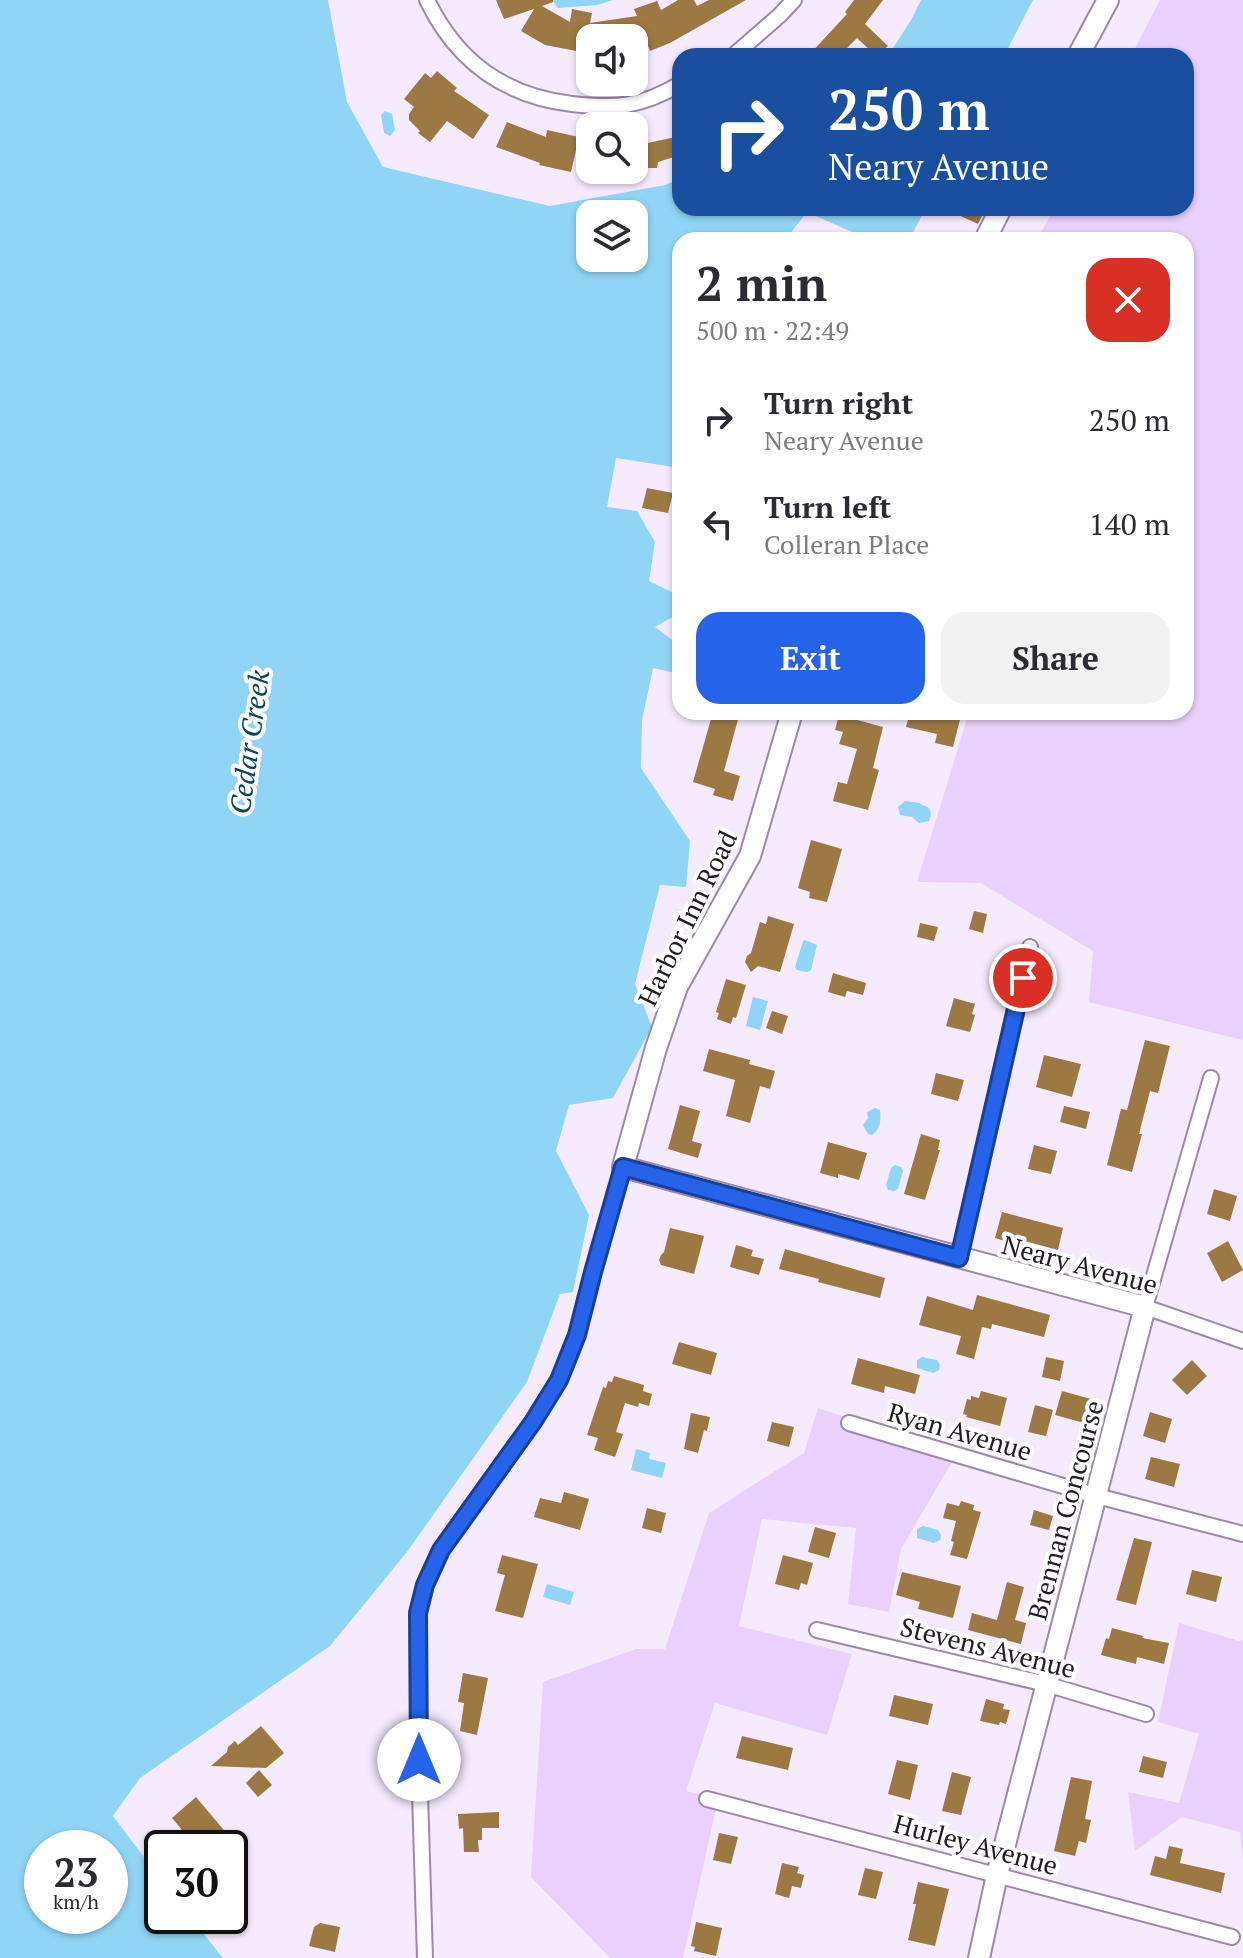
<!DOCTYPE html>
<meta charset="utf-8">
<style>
:root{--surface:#fff;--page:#f2f2f3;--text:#2b2b33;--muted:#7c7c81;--accent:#2563eb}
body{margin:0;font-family:"PT Serif",serif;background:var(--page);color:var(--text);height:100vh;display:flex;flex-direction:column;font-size:30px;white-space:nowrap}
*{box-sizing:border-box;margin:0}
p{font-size:26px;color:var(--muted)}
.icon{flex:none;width:44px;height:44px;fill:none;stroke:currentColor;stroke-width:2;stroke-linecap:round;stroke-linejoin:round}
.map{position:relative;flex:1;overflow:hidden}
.panel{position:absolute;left:672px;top:232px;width:522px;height:488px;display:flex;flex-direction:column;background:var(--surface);border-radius:24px;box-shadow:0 2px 6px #0004}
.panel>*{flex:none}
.banner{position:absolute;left:672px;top:48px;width:522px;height:168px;border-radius:24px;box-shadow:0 2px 6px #0004;background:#1a4fa0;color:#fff;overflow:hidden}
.controls{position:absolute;left:576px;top:24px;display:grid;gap:16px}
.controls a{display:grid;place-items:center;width:72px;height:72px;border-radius:16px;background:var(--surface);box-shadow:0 2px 6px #0004;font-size:40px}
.speed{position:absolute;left:24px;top:1830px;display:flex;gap:16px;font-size:40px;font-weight:700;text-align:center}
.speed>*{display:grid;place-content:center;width:104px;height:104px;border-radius:50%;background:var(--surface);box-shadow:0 2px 6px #0004;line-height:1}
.speed small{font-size:20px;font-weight:400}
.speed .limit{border:4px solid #111;border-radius:12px;background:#fff;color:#111}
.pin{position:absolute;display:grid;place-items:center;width:68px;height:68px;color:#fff;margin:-34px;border:4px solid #fff;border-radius:50%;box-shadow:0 2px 8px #0007}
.me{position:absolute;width:88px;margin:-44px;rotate:0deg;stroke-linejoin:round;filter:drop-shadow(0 0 6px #0008)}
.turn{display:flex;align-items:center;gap:28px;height:168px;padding:0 24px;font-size:36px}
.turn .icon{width:104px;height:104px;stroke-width:2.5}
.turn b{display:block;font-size:56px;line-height:68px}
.round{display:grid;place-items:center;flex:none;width:84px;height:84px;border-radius:24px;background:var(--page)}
.headline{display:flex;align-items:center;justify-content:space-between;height:136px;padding:0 24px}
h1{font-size:48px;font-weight:600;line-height:60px}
.action{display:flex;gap:16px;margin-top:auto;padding:16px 24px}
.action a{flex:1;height:92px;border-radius:24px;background:var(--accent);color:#fff;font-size:32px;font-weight:600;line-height:92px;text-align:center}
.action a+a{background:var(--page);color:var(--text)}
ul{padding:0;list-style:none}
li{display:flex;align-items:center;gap:24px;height:104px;padding:0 24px}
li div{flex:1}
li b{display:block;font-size:30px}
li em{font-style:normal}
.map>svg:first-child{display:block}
</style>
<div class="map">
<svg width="1243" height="1958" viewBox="0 0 1243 1958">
<rect width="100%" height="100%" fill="#f6ebfe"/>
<!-- green -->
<g fill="#ead0fc">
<polygon points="1160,0 1243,0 1243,1040 1089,1002 1093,951 981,883 917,882 969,712 1186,712 1186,240 1037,240 1054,208 1186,208 1186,56 1131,56"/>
<polygon points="818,1408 956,1455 901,1549 889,1612 848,1604 856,1528 762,1519 739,1626 852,1654 827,1735 715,1703 686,1791 718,1799 683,1958 610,1958 531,1877 543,1682 636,1649 665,1649 709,1513 804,1453"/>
<polygon points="1179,1623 1239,1641 1243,1640 1243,1861 1240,1832 1182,1817 1135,1851 1128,1792 1179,1803 1199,1734 1158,1722"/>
</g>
<!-- water -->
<g fill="#90d5f6" fill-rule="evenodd">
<path d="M0 0H328L347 102 383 167 550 206 665 185 680 179V208H926L909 240H870L807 212 785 240H680V374L677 379 680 380V468L616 458 607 507 637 511 655 542 649 581 680 596V613L655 627 680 646V674L653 668 642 720 641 768 690 841 686 887 660 885 635 984 652 1027 613 1098 569 1105 556 1151 589 1215 573 1292 560 1294 527 1382 407 1552 330 1646 140 1778 113 1816 162 1881V1916H189L223 1958H0ZM634 214V258H590V214ZM110 1848V1916H42V1848Z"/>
<polygon points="552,0 613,0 597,5 558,8"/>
<polygon points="921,0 1033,0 1004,56 888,56 911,20"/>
<polygon points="385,111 392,114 395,130 390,136 384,133 381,115"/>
<polygon points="905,801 919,803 929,808 931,814 929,821 919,823 912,817 900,815 898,807"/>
<polygon points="805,940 817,945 811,970 807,972 797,970 795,967 803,941"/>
<polygon points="753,997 768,1001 760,1030 746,1026"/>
<path d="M875 1108 880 1110C881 1119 881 1129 872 1135L868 1134 863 1125 868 1118 867 1112Z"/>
<polygon points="895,1165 901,1167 903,1171 898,1189 894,1191 888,1190 886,1185 891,1168"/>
<polygon points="922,1357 937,1360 940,1365 939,1370 933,1373 917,1368 917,1360"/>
<polygon points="636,1449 650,1453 649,1459 666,1463 662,1478 631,1470"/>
<polygon points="923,1526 938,1530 941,1535 940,1540 934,1543 917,1538 917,1529"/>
<polygon points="547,1584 574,1592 570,1605 543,1597"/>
</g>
<!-- building -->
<g fill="#9c7843">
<polygon points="496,0 553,0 553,2 542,6 570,22 572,9 592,13 590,23 637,16 634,9 657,1 661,10 678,0 694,0 697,6 709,0 746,0 670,43 650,51 645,38 590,38 587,53 545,45 521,31 534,9 504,19"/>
<polygon points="854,0 883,0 865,24 888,46 876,56 857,38 839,56 808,56 847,14 845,12"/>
<polygon points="437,71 457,88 454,91 489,115 473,139 447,121 430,142 418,133 420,131 409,120 409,114 414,107 404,99 425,73 431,78"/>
<polygon points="507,122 546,137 547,130 579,137 571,172 539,165 540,163 496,147"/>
<polygon points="680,136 680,155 658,162 657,168 634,168 634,146"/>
<polygon points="943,208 986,208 978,224"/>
<polygon points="647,488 673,493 668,513 642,508"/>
<polygon points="713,712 740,712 724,771 740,776 733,801 713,795 715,789 693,782"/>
<polygon points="910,712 962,712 953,747 935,743 937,734 906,727"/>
<polygon points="839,715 883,727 873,768 879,770 868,810 833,801 838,782 847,784 857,749 839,744 843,732 835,730"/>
<polygon points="811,840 842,849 827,902 809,898 810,892 798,888"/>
<polygon points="974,911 987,914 983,933 969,929"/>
<polygon points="768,916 794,924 780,972 758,966 751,972 745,962 747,956 751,953 760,922 766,924"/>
<polygon points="920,923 938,927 934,941 917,937"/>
<polygon points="833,973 866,983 863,995 847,991 845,997 828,992"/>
<polygon points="726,979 746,985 736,1018 733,1017 731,1024 717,1019 719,1013 716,1012"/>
<polygon points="954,998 975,1004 972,1014 975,1015 970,1032 946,1026"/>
<polygon points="772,1011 788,1016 782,1034 766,1028"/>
<polygon points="1145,1040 1170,1046 1158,1093 1150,1091 1139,1134 1142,1134 1132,1172 1107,1165 1121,1109 1127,1110"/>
<polygon points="709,1049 750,1060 749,1064 775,1071 770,1089 760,1086 750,1123 726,1116 735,1080 703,1071"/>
<polygon points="1044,1055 1081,1064 1072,1097 1036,1087"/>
<polygon points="936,1073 964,1080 958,1101 931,1094"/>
<polygon points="680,1105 700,1111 692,1141 702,1144 698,1158 668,1149"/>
<polygon points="1064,1106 1090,1112 1086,1129 1060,1122"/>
<polygon points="921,1134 940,1140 938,1150 940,1150 925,1200 904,1194"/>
<polygon points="828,1142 867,1153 859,1180 838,1174 838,1178 820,1173"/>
<polygon points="1034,1145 1057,1151 1051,1174 1028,1169"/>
<polygon points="1214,1189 1237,1196 1230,1221 1207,1214"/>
<polygon points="1002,1212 1063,1228 1058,1250 1017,1239 1015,1244 995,1238"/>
<polygon points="670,1228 704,1236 694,1274 661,1265 659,1260 661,1255 664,1252"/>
<polygon points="1228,1241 1243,1270 1222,1282 1207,1253"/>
<polygon points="736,1245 753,1250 751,1256 764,1259 759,1275 730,1267"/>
<polygon points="785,1249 885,1278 880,1298 818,1282 819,1279 779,1269"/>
<polygon points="977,1295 1050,1315 1044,1337 992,1324 991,1329 982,1327 974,1359 956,1354 961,1336 919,1325 927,1296 973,1310"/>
<polygon points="679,1342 717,1353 711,1375 672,1364"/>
<polygon points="1046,1357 1064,1361 1060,1381 1042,1377"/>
<polygon points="858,1358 920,1375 915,1394 885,1386 884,1393 851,1384"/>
<polygon points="1192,1360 1207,1376 1187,1395 1172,1380"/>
<polygon points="614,1376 644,1385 643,1391 652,1394 649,1406 639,1403 638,1407 625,1403 616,1432 623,1434 615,1457 594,1450 598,1438 587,1435 603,1387 606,1388 608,1381 612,1382"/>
<polygon points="981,1391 1007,1398 1000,1426 966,1417 967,1415 963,1414 967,1399 971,1400 971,1396 979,1398"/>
<polygon points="1062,1391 1091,1399 1084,1423 1055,1415"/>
<polygon points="1035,1405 1053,1410 1046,1436 1028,1432"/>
<polygon points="1150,1412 1172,1419 1165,1443 1143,1436"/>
<polygon points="691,1413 710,1417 707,1431 704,1430 698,1453 684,1449"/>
<polygon points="772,1422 794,1427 789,1447 767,1441"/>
<polygon points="1151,1457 1180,1464 1174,1487 1145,1479"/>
<polygon points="564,1492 589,1499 580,1530 534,1517 540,1498 561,1503"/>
<polygon points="961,1501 974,1505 973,1510 981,1512 967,1559 950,1555 954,1542 951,1541 956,1521 943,1518 947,1503 959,1506"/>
<polygon points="647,1508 666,1513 661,1533 642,1528"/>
<polygon points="1034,1510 1053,1516 1049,1530 1030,1525"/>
<polygon points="815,1527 836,1533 829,1558 808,1552"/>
<polygon points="1134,1538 1152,1542 1136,1605 1116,1600"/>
<polygon points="502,1555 538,1564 523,1618 495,1611 505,1575 497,1573"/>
<polygon points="783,1555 813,1563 807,1585 801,1583 799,1590 775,1584"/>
<polygon points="1192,1570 1222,1577 1216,1602 1186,1594"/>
<polygon points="902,1572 961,1586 953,1618 918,1609 920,1602 896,1595"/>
<polygon points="1007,1582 1024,1587 1015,1620 1026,1623 1021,1644 968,1630 972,1613 997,1620"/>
<polygon points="1112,1628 1143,1636 1142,1638 1169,1643 1164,1664 1137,1657 1136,1664 1101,1655 1106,1638 1109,1639"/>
<polygon points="463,1673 488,1678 477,1735 460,1731 464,1703 458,1702"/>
<polygon points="894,1695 933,1704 928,1725 889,1716"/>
<polygon points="986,1699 1004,1704 1003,1709 1010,1710 1006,1724 1000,1722 999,1725 980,1721"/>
<polygon points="261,1726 284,1753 266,1768 211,1766 227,1752 228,1747 235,1741 238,1745"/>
<polygon points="742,1736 793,1748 788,1770 736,1758"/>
<polygon points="1143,1756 1167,1762 1163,1778 1139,1772"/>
<polygon points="897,1760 918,1765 910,1800 888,1794"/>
<polygon points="259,1770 272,1785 258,1797 246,1783"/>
<polygon points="952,1772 971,1777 961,1815 942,1811"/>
<polygon points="1071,1777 1092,1781 1085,1819 1091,1820 1086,1843 1079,1841 1075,1856 1054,1851"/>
<polygon points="196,1797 212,1816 239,1848 200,1847 193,1843 172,1818"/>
<polygon points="499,1812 499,1828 482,1828 482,1840 478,1840 479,1852 464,1852 463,1828 459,1829 458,1814"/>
<polygon points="719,1833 738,1837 731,1864 713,1860"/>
<polygon points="1169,1846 1183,1849 1180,1863 1225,1873 1221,1893 1150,1875 1155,1856 1166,1859"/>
<polygon points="782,1863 799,1867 797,1873 804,1875 801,1888 792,1886 789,1898 775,1894"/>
<polygon points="865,1868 883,1872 876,1899 858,1895"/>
<polygon points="918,1882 949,1889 935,1946 908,1940 916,1904 913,1904"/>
<polygon points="696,1922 722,1928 716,1956 694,1951 695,1947 691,1946"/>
<polygon points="320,1923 340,1927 335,1952 309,1946 314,1927"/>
</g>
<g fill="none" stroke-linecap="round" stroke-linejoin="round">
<!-- street casing -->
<g stroke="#9c8aa8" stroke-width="18">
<g id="street">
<path d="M427 0C457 62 504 96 572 104 616 109 641 107 680 84"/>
<polyline points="733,56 780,15 794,0"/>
<polyline points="1211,1078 1145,1307 1243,1341"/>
<polyline points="959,1258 1030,947"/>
<polyline points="849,1423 1097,1496 1243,1534"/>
<polyline points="817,1630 1046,1684 1146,1714"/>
<polyline points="707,1799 1232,1937"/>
<polyline points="425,1958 419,1760 418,1613 425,1585 441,1550 533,1422 559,1380 577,1335 593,1272 623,1167"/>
</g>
</g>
<!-- secondary casing -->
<g stroke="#9c8aa8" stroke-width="24">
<g id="secondary">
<polyline points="1078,56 1108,0"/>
<polyline points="985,240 1001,208"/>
<polyline points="792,712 750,856 677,987 656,1048 623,1167 1145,1307 997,1875 979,1958"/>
</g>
</g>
<!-- street -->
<use href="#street" stroke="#fff" stroke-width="14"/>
<!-- secondary -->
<use href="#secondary" stroke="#fff" stroke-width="20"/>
</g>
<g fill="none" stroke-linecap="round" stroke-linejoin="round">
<!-- route casing -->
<g stroke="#184099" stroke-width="20">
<polyline id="route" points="419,1760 418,1613 425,1585 441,1550 533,1422 559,1380 577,1335 593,1272 623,1167 959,1258 1023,978"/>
</g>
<!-- route -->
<use href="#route" stroke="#2563eb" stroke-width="14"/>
</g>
<g text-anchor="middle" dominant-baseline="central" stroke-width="8" stroke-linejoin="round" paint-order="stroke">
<!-- street labels -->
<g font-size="26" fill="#221b27" stroke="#fff">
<text transform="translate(687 918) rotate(-64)">Harbor Inn Road</text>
<text transform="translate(1080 1264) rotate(15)">Neary Avenue</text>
<text transform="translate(960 1431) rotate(16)">Ryan Avenue</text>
<text transform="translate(1065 1510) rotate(-75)">Brennan Concourse</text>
<text transform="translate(988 1647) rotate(14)">Stevens Avenue</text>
<text transform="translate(976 1844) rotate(15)">Hurley Avenue</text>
</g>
<!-- water labels -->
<g font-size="28" font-style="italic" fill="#0b465c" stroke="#fff">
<text transform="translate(249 742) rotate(-82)">Cedar Creek</text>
</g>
</g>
</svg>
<div class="controls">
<a><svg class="icon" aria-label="sound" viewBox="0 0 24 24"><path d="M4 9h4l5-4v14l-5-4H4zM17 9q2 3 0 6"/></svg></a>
<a><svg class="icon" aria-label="search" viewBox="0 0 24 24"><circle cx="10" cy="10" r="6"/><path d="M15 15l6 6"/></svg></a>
<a><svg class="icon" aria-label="layers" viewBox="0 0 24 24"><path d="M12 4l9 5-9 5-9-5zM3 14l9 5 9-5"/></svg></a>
</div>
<div class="speed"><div>23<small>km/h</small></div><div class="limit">30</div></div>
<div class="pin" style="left:1023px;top:978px;background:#d93025"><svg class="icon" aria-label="arrive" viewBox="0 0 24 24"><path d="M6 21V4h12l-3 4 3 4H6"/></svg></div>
<svg class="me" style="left:419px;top:1760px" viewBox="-20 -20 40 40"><circle r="19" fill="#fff"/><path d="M0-13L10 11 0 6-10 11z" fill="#2563eb"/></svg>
<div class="banner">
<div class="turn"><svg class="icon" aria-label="right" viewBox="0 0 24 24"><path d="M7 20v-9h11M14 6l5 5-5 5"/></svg><div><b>250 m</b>Neary Avenue</div></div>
</div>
<section class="panel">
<div class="headline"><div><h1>2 min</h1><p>500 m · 22:49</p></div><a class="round" style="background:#d93025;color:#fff"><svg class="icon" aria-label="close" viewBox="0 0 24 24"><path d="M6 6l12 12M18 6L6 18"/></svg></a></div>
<ul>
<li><svg class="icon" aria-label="right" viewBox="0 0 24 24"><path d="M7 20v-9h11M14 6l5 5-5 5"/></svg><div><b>Turn right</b><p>Neary Avenue</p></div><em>250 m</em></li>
<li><svg class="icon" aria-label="left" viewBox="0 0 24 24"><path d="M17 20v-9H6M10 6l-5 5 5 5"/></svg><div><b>Turn left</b><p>Colleran Place</p></div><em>140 m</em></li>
</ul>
<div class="action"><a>Exit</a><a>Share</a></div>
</section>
</div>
